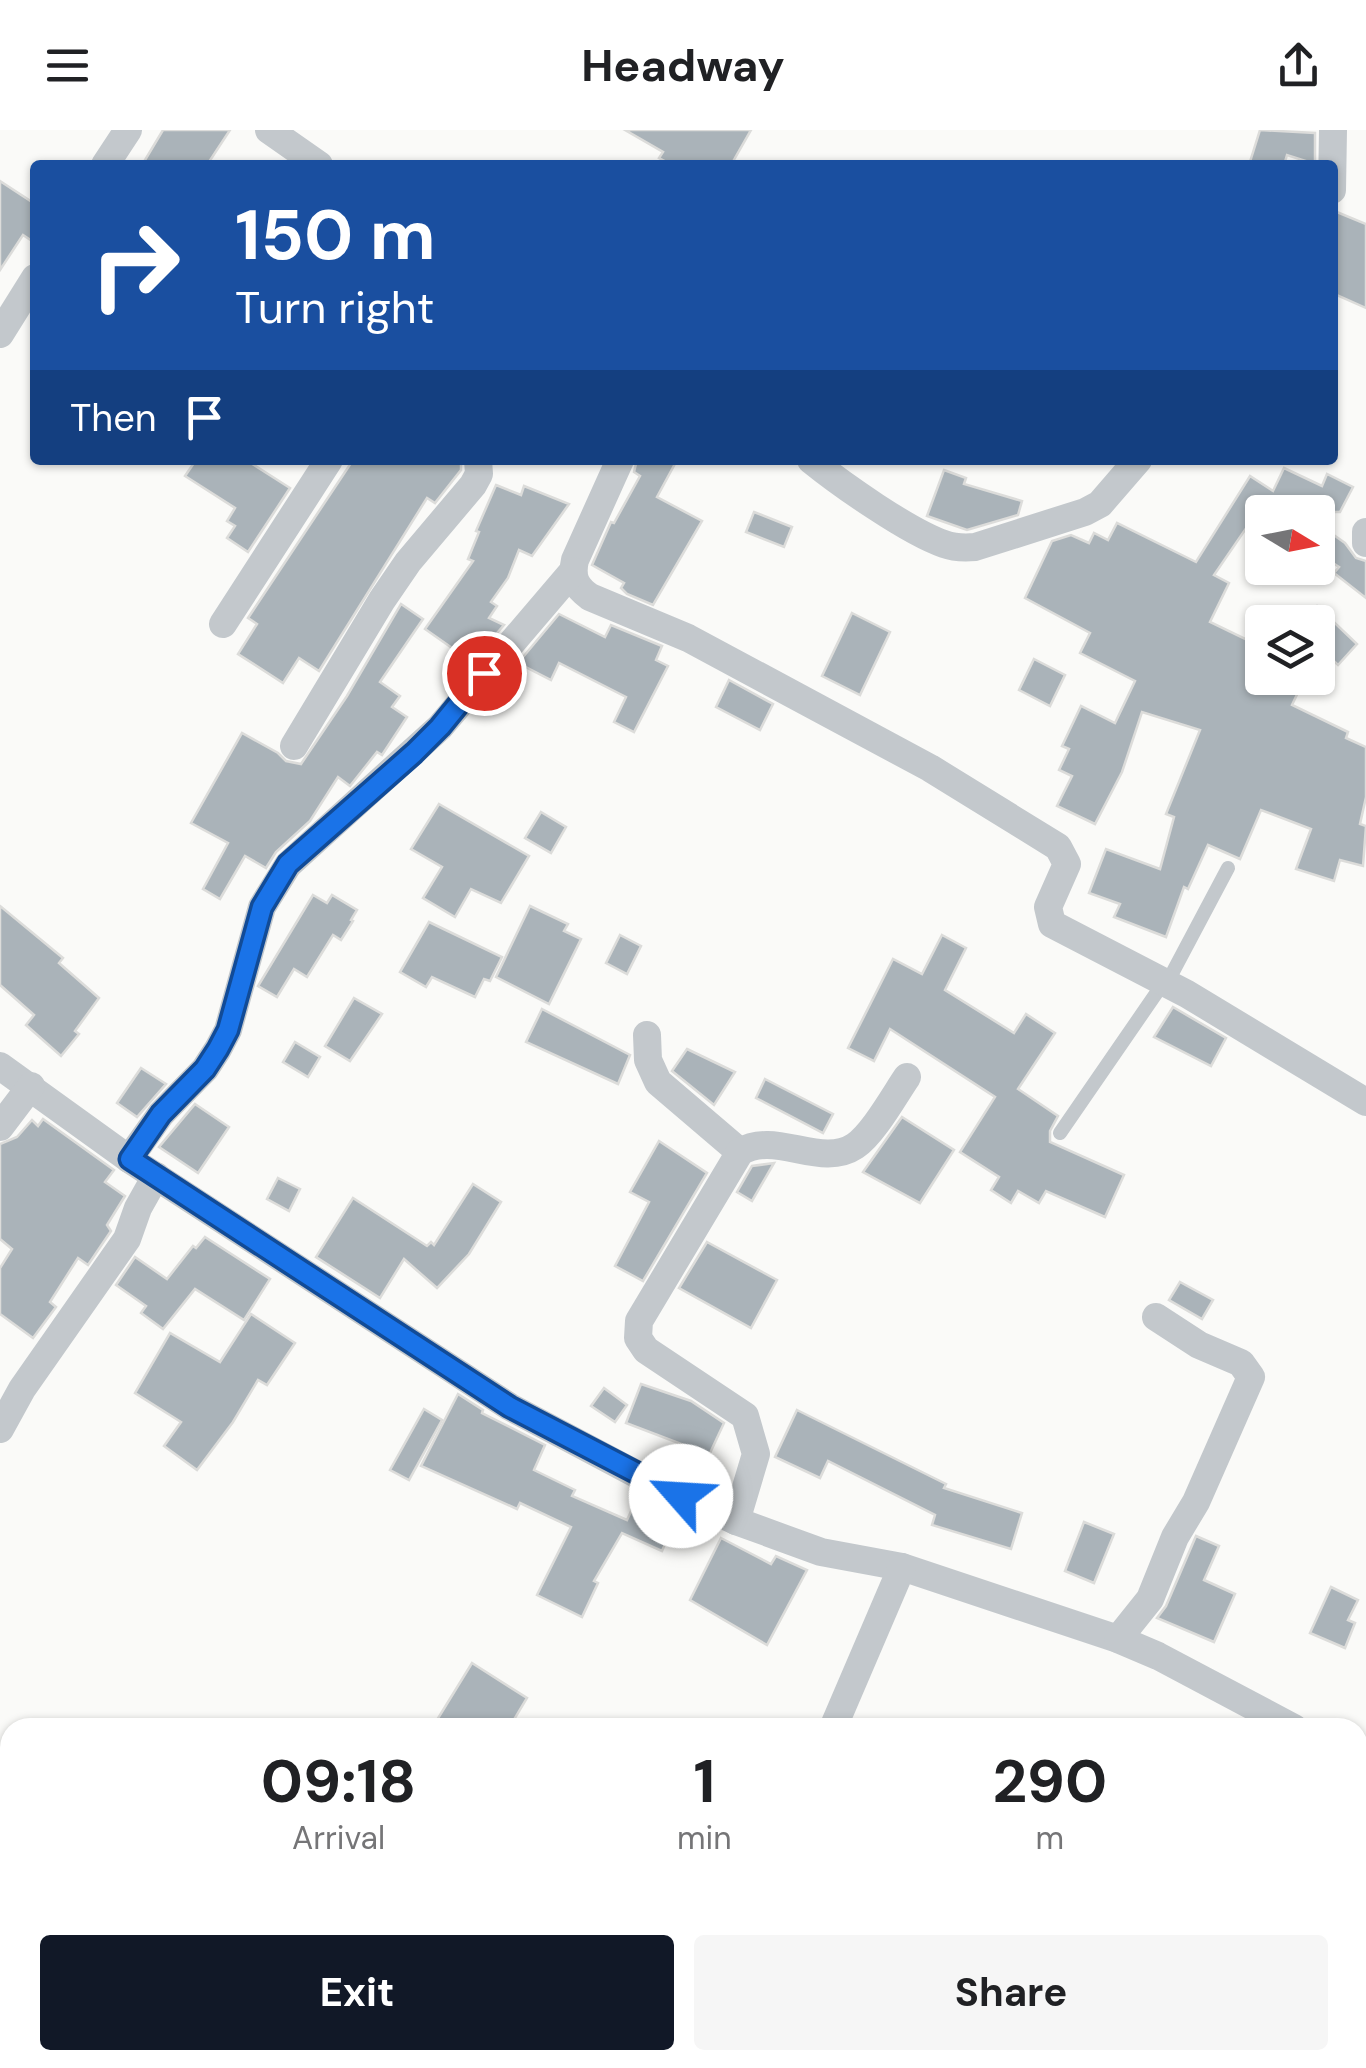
<!DOCTYPE html>
<style>
:root{--surface:#fff;--page:#f6f6f6;--text:#202124;--muted:#757577;--accent:#111827}
body{margin:0;font-family:"DM Sans",sans-serif;background:var(--page);color:var(--text);height:100vh;display:flex;flex-direction:column;font-size:38px;white-space:nowrap}
*{box-sizing:border-box;margin:0}
p{font-size:32px;color:var(--muted)}
.icon{flex:none;width:55px;height:55px;fill:none;stroke:currentColor;stroke-width:2;stroke-linecap:round;stroke-linejoin:round}
.map{position:relative;flex:1;overflow:hidden}
.drawer{position:absolute;left:0px;top:1588px;width:1368px;height:352px;display:flex;flex-direction:column;background:var(--surface);border-radius:30px 30px 0 0;box-shadow:0 2px 8px #0004}
.drawer>*{flex:none}
.guide{position:absolute;left:30px;top:30px;width:1308px;height:305px;border-radius:10px;box-shadow:0 2px 8px #0004;background:#1a4fa0;color:#fff;overflow:hidden}
.needle{width:65px;rotate:100deg}
.buttons{position:absolute;left:1245px;top:365px;display:grid;gap:20px}
.buttons a{display:grid;place-items:center;width:90px;height:90px;border-radius:10px;background:var(--surface);box-shadow:0 2px 8px #0004;font-size:50px}
.pin{position:absolute;display:grid;place-items:center;width:85px;height:85px;color:#fff;margin:-42px;border:5px solid #fff;border-radius:50%;box-shadow:0 2px 10px #0007}
.me{position:absolute;width:110px;margin:-55px;rotate:296deg;stroke-linejoin:round;filter:drop-shadow(0 0 8px #0008)}
.turn{display:flex;align-items:center;gap:35px;height:210px;padding:0 40px;font-size:45px}
.turn .icon{width:130px;height:130px;stroke-width:2.5}
.turn b{display:block;font-size:70px;line-height:85px}
.then{display:flex;align-items:center;height:95px;padding:0 40px;background:#0003;gap:20px;font-size:38px}
.eta{display:flex;justify-content:space-evenly;align-items:center;height:170px;text-align:center}
.eta b{font-size:60px;font-weight:700;line-height:70px}
.primary-button{display:flex;gap:20px;margin-top:auto;padding:20px 40px}
.primary-button a{flex:1;height:115px;border-radius:10px;background:var(--accent);color:#fff;font-size:40px;font-weight:700;line-height:115px;text-align:center}
.primary-button a+a{background:var(--page);color:var(--text)}
header{display:flex;justify-content:space-between;align-items:center;height:130px;padding:0 40px;background:var(--surface);font-size:45px;font-weight:700}
.map>svg:first-child{display:block}
</style>
<header><svg class="icon" aria-label="menu" viewBox="0 0 24 24"><path d="M4 6h16M4 12h16M4 18h16"/></svg>Headway<svg class="icon" aria-label="share" viewBox="0 0 24 24"><path d="M12 15V3M7 8l5-5 5 5M5 13v7h14v-7"/></svg></header>
<div class="map">
<svg width="1366" height="1938" viewBox="0 0 1366 1938">
<rect width="100%" height="100%" fill="#fafaf8"/>
<!-- building -->
<g fill="#aab3b9" stroke="#dcdcda" stroke-width="2.5">
<polygon points="163,0 230,0 207,35 142,35"/>
<polygon points="625,0 751,0 731,35 672,35 659,28 663,22"/>
<polygon points="1260,0 1315,3 1315,34 1287,25 1284,35 1249,35"/>
<polygon points="0,51 35,74 35,113 23,105 0,140"/>
<polygon points="1332,80 1366,94 1366,178 1332,163"/>
<polygon points="196,330 246,330 290,358 248,422 227,408 235,396 227,391 235,378 185,346"/>
<polygon points="353,330 461,330 461,340 435,373 427,368 319,541 299,528 283,553 238,524 257,494 248,488"/>
<polygon points="637,330 677,330 657,367 702,391 653,475 627,464 621,458 624,453 592,435 611,392 614,393 640,346 634,342"/>
<polygon points="1284,338 1322,356 1327,344 1353,357 1340,382 1262,382 1262,404 1249,394 1214,445 1229,453 1210,492 1262,517 1262,548 1305,548 1292,575 1348,602 1346,608 1366,617 1366,667 1360,694 1366,696 1363,736 1340,730 1334,751 1296,739 1311,699 1261,680 1240,729 1208,715 1188,759 1184,757 1166,807 1114,787 1120,774 1089,763 1106,719 1160,739 1174,687 1166,684 1200,600 1142,582 1122,642 1095,694 1057,676 1072,646 1059,640 1069,619 1062,616 1081,576 1115,593 1135,551 1080,523 1090,503 1025,468 1052,411 1071,405 1089,413 1094,403 1108,410 1117,393 1196,432 1250,346 1273,361"/>
<polygon points="944,340 966,348 964,354 1022,371 1018,385 967,400 927,386"/>
<polygon points="496,355 521,365 524,356 569,374 532,426 519,420 508,448 491,472 497,476 489,488 504,495 472,532 425,499 473,431 468,429 479,402 476,401"/>
<polygon points="754,382 792,397 784,417 746,402"/>
<polygon points="1318,394 1345,413 1356,428 1366,431 1366,468 1334,443 1339,437 1318,423"/>
<polygon points="401,474 423,489 380,552 400,566 392,577 407,587 382,625 377,622 350,656 338,647 310,691 276,722 266,738 245,726 220,769 203,759 228,713 191,693 242,603 278,623 286,631 301,634 347,566"/>
<polygon points="1318,477 1357,514 1338,535 1318,516"/>
<polygon points="852,483 890,502 860,565 822,546"/>
<polygon points="559,484 605,507 611,495 662,516 656,530 668,536 634,602 614,592 626,567 559,533 551,550 518,533"/>
<polygon points="1034,529 1065,545 1050,576 1019,560"/>
<polygon points="729,550 773,574 760,600 716,577"/>
<polygon points="439,674 529,726 501,773 471,759 455,787 423,768 442,737 411,719"/>
<polygon points="541,682 566,697 551,723 525,708"/>
<polygon points="313,765 327,773 332,765 357,780 351,790 353,791 341,810 333,805 307,847 294,839 277,867 258,856"/>
<polygon points="0,776 63,828 59,833 99,868 75,901 79,904 61,926 26,895 34,885 0,855"/>
<polygon points="530,776 568,794 564,801 581,809 549,874 496,847"/>
<polygon points="429,792 502,827 490,851 484,849 475,867 432,847 426,857 400,842"/>
<polygon points="620,805 641,816 627,844 606,833"/>
<polygon points="942,805 966,818 945,860 1014,903 1026,884 1055,903 1018,959 1058,986 1050,1001 1050,1012 1124,1045 1105,1087 1046,1061 1039,1073 1018,1061 1011,1073 991,1060 999,1047 960,1022 995,967 890,899 874,931 848,918 893,829 922,844"/>
<polygon points="354,868 382,884 350,931 325,916"/>
<polygon points="1173,877 1226,908 1211,936 1154,907"/>
<polygon points="542,879 630,925 618,954 526,912"/>
<polygon points="295,912 320,927 308,947 283,932"/>
<polygon points="687,919 735,942 714,975 672,941"/>
<polygon points="141,938 166,954 137,987 117,973"/>
<polygon points="765,949 833,984 823,1003 756,968"/>
<polygon points="195,974 229,997 198,1043 159,1017"/>
<polygon points="902,987 954,1020 920,1073 863,1042"/>
<polygon points="43,989 114,1040 105,1052 125,1066 107,1095 111,1101 88,1135 78,1128 50,1172 56,1177 33,1208 0,1184 0,1138 12,1119 0,1109 0,1014 17,1007 32,990 38,996"/>
<polygon points="659,1011 707,1043 643,1151 615,1136 649,1072 630,1062"/>
<polygon points="774,1033 752,1071 737,1062 752,1036"/>
<polygon points="278,1048 300,1059 289,1081 267,1069"/>
<polygon points="473,1054 501,1072 469,1124 437,1158 404,1129 380,1168 316,1127 353,1068 427,1116 431,1112 434,1115"/>
<polygon points="205,1107 270,1149 244,1190 195,1159 163,1199 141,1183 146,1176 116,1155 135,1127 167,1149 193,1116 196,1118"/>
<polygon points="707,1112 777,1150 751,1198 679,1158"/>
<polygon points="1180,1152 1213,1170 1202,1189 1169,1170"/>
<polygon points="251,1184 295,1213 267,1255 258,1250 233,1292 197,1340 164,1316 181,1292 135,1263 170,1203 220,1232"/>
<polygon points="641,1254 691,1271 724,1293 703,1338 683,1329 689,1317 626,1293"/>
<polygon points="604,1258 627,1275 615,1292 591,1276"/>
<polygon points="458,1264 483,1280 482,1283 545,1315 534,1340 575,1360 572,1366 627,1390 638,1366 678,1384 662,1421 622,1403 594,1451 598,1453 582,1487 537,1465 571,1397 520,1373 517,1379 421,1336"/>
<polygon points="424,1279 442,1290 409,1350 390,1340"/>
<polygon points="797,1280 946,1354 944,1358 1022,1383 1011,1419 932,1395 935,1385 828,1331 820,1348 775,1327"/>
<polygon points="1084,1392 1114,1404 1094,1453 1065,1441"/>
<polygon points="1196,1406 1219,1416 1204,1450 1235,1464 1214,1512 1157,1488 1166,1476"/>
<polygon points="721,1408 771,1434 776,1426 807,1440 767,1515 690,1470"/>
<polygon points="1331,1457 1358,1470 1348,1490 1355,1493 1345,1518 1310,1503"/>
<polygon points="472,1533 527,1568 509,1598 432,1598"/>
</g>
<g fill="none" stroke-linecap="round" stroke-linejoin="round">
<!-- service -->
<g stroke="#c3c8cc" stroke-width="14">
<polyline points="1167,853 1228,738"/>
<polyline points="1060,1003 1164,852"/>
</g>
<!-- minor -->
<g stroke="#c3c8cc" stroke-width="28">
<polyline points="269,0 319,35"/>
<polyline points="105,35 128,0"/>
<polyline points="1332,60 1333,0"/>
<polyline points="0,204 35,148"/>
<path d="M620 330 575 430C571 448 576 457 590 467L688 508 930 638 1058 717 1067 734 1048 777 1052 794 1187 864 1366 972"/>
<path d="M811 330C842 355 909 402 944 414 955 418 964 418 975 417L1085 382 1100 374 1138 330"/>
<polyline points="1366,402 1366,413"/>
<polyline points="223,494 329,330"/>
<polyline points="294,616 382,470 408,432 473,355 479,344 478,330"/>
<polyline points="647,905 648,930 658,952 740,1022"/>
<polyline points="0,936 129,1029 510,1277 653,1353 736,1391 821,1422 902,1437 1118,1509 1158,1526 1294,1598"/>
<polyline points="0,997 31,956"/>
<polyline points="129,1029 161,984 205,939 218,919 228,900 262,777 288,735 440,597 573,441"/>
<polyline points="0,1299 22,1259 127,1109 138,1078 156,1046"/>
<path d="M736 1391 756 1324 745 1286 646 1220 638 1208 639 1191 740 1022C775 1000 821 1039 855 1016 873 1004 894 966 907 947"/>
<polyline points="1118,1509 1150,1469 1175,1407 1196,1372 1251,1247 1241,1233 1199,1215 1156,1187"/>
<polyline points="833,1598 902,1437"/>
<polyline points="1358,1630 1366,1634"/>
<polyline points="772,1938 778,1930"/>
</g>
</g>
<g fill="none" stroke-linecap="round" stroke-linejoin="round">
<!-- route casing -->
<g stroke="#114b97" stroke-width="25">
<polyline id="route" points="484,543 440,597 414,623 288,734 262,777 228,900 218,919 205,939 161,984 130,1029 510,1277 681,1366"/>
</g>
<!-- route -->
<use href="#route" stroke="#1a73e8" stroke-width="18"/>
</g>
</svg>
<div class="buttons">
<a><svg class="needle" viewBox="-14 -14 28 28"><path d="M0-13l5 13h-10z" fill="#e53935"/><path d="M0 13l5-13h-10z" fill="#757577"/></svg></a>
<a><svg class="icon" aria-label="layers" viewBox="0 0 24 24"><path d="M12 4l9 5-9 5-9-5zM3 14l9 5 9-5"/></svg></a>
</div>
<div class="pin" style="left:484px;top:543px;background:#d93025"><svg class="icon" aria-label="arrive" viewBox="0 0 24 24"><path d="M6 21V4h12l-3 4 3 4H6"/></svg></div>
<svg class="me" style="left:681px;top:1366px" viewBox="-20 -20 40 40"><circle r="19" fill="#fff"/><path d="M0-13L10 11 0 6-10 11z" fill="#1a73e8"/></svg>
<div class="guide">
<div class="turn"><svg class="icon" aria-label="right" viewBox="0 0 24 24"><path d="M7 20v-9h11M14 6l5 5-5 5"/></svg><div><b>150 m</b>Turn right</div></div>
<div class="then">Then<svg class="icon" aria-label="arrive" viewBox="0 0 24 24"><path d="M6 21V4h12l-3 4 3 4H6"/></svg></div>
</div>
<section class="drawer">
<div class="eta">
<div><b>09:18</b><p>Arrival</p></div>
<div><b>1</b><p>min</p></div>
<div><b>290</b><p>m</p></div>
</div>
<div class="primary-button"><a>Exit</a><a>Share</a></div>
</section>
</div>
